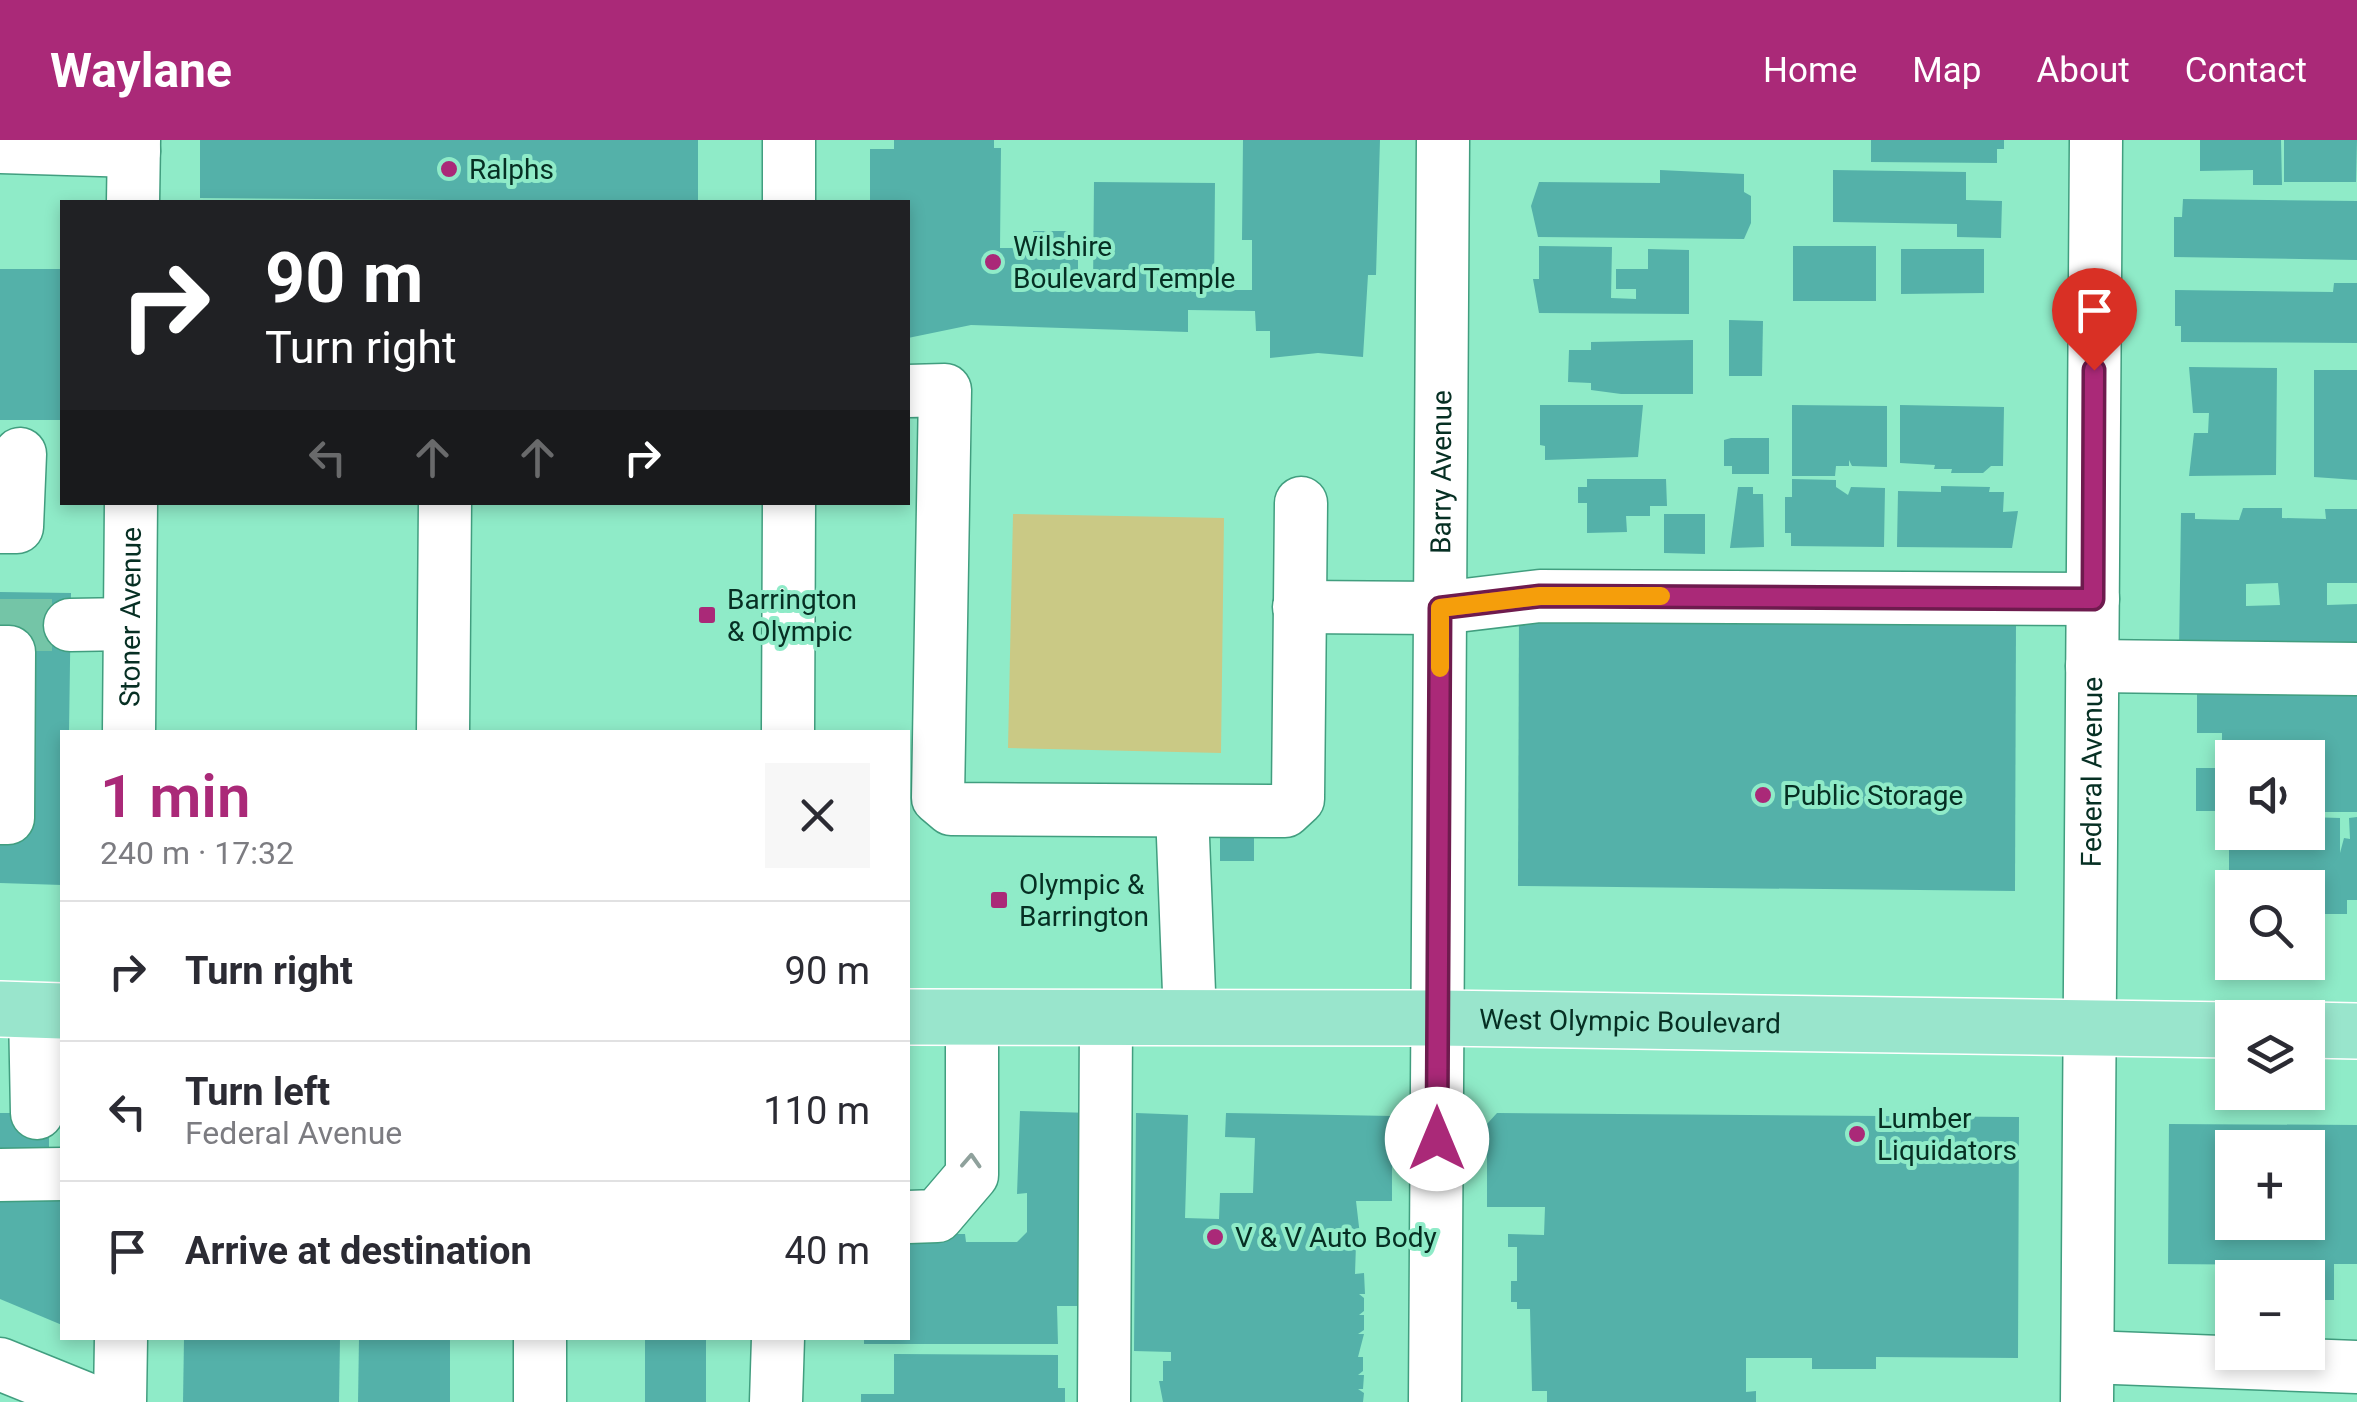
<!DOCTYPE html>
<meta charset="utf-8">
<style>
:root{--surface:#fff;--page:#f7f7f7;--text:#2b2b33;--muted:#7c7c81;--line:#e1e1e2;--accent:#aa2978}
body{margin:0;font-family:Roboto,sans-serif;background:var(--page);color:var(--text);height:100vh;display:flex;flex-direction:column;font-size:38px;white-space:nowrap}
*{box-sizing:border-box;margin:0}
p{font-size:32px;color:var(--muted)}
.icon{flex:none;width:55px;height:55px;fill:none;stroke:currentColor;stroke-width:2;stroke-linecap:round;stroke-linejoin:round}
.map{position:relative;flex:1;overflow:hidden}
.side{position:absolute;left:60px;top:590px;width:850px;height:610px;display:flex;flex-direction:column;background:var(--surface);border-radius:0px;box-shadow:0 5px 15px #0003}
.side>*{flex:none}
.top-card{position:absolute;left:60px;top:60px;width:850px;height:305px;border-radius:0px;box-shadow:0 5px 15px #0003;background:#202124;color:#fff;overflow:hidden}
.controls{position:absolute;left:2215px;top:600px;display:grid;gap:20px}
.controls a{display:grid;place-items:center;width:110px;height:110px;border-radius:0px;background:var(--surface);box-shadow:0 5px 15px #0003;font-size:50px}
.pin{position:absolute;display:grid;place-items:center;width:85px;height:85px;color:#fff;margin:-102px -42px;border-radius:50% 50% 50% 0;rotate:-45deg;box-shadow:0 0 10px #0007}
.pin .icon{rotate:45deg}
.me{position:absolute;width:110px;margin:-55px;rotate:0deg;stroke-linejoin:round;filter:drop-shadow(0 0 8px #0008)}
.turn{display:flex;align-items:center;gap:35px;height:210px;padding:0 40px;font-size:45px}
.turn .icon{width:130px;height:130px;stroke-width:2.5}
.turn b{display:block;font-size:70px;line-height:85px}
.lanes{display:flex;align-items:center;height:95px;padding:0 40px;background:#0003;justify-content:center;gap:50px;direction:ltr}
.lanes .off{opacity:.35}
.round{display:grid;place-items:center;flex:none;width:105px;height:105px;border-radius:0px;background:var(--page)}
.summary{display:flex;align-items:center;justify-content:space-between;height:170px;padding:0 40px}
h1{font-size:60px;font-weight:600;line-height:75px;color:var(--accent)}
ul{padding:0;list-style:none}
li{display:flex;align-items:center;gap:30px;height:140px;padding:0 40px;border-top:2px solid var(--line)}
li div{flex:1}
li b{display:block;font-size:38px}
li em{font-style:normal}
header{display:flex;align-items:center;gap:60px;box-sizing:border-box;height:140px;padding:0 50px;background:var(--accent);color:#fff}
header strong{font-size:48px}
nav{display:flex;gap:55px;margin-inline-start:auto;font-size:35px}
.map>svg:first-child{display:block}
</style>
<header>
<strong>Waylane</strong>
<nav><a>Home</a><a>Map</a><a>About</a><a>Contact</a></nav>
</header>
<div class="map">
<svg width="2357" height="1262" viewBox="0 0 2357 1262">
<rect width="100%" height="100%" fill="#8febc8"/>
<!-- green -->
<polygon fill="#cac985" points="1013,374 1224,378 1221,613 1008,608"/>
<!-- building -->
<g fill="#54b1a9" fill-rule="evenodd">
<polygon points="200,0 698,0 698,62 200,58"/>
<polygon points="894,0 994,0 994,8 1001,8 1000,108 1034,108 1033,91 1069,91 1069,98 1078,98 1078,148 1093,149 1094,42 1215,43 1214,150 1252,150 1252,100 1242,100 1243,0 1380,0 1376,135 1368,135 1363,217 1318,213 1270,218 1270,191 1256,191 1255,171 1188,170 1188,192 971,185 908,198 908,62 870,62 870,9 894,9"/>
<polygon points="1871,0 2004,0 2004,9 1997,9 1997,23 1871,22"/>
<polygon points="2200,0 2281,0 2282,45 2253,45 2253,30 2200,31"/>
<polygon points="2284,0 2357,0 2356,42 2284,42"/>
<polygon points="1660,30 1744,34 1744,52 1751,56 1751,83 1744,99 1538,97 1531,66 1539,42 1660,43"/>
<polygon points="1833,30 1966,32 1966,60 2002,61 2001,98 1957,97 1957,84 1833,82"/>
<polygon points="2183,59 2357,61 2357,120 2174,117 2174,77 2182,77"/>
<polygon points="1539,106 1612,107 1611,158 1636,159 1636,149 1616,149 1616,129 1648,129 1648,109 1689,110 1689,174 1539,173 1533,139 1539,139"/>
<rect x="1793" y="106" width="83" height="55"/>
<polygon points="1901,109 1984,109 1984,153 1901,154"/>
<rect x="0" y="129" width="62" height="151"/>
<polygon points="2334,143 2357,143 2357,203 2181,202 2181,186 2175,186 2175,150 2333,152"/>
<polygon points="1729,180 1763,181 1762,236 1729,236"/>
<polygon points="1693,200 1693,254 1621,254 1591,250 1591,243 1568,242 1569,210 1591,210 1591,202"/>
<polygon points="2189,227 2277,228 2276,335 2189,336 2194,293 2208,293 2209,273 2193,273"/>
<polygon points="2314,230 2357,230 2357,340 2314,337"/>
<polygon points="1540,265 1643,265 1638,317 1545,320 1545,306 1540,305"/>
<polygon points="1792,265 1887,266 1887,327 1852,326 1849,320 1849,326 1836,326 1835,336 1792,336"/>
<polygon points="1900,265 2004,267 2003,326 1991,326 1983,333 1951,333 1952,329 1934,329 1935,325 1900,323"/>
<polygon points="1731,298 1769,298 1769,334 1732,334 1732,326 1724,326 1724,300"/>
<polygon points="1587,339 1666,339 1667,366 1650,366 1650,376 1626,376 1627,392 1587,393 1587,363 1578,363 1578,347 1587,347"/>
<polygon points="1792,339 1836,340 1836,347 1848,355 1851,347 1885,348 1884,407 1791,406 1791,393 1785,393 1785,357 1792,357"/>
<polygon points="1941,346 1990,347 1989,352 2004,352 2003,372 2018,371 2012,408 1897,407 1898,351 1941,352"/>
<polygon points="1738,347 1753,347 1753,354 1763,354 1764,407 1730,408"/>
<path d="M2243 368H2282V378L2326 379 2325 369H2357V443H2327V465L2357 464V512L2179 511 2181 373H2195V379L2239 380ZM2278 443 2280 465 2246 466V444Z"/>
<polygon points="1664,374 1705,374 1705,414 1664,413"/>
<polygon points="0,452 71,453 69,592 62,592 62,745 0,743"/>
<polygon points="1519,476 2016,481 2015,751 1518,746"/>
<polygon points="2357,548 2357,672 2308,672 2308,618 2232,618 2232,671 2196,671 2196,628 2222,628 2222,593 2197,593 2197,551"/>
<polygon points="2308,677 2340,678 2340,713 2344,698 2350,699 2349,678 2357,677 2357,760 2347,760 2347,774 2308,774 2308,748 2229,748 2229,692 2308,692"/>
<rect x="1220" y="694" width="34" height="27"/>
<polygon points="1020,971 1092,973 1091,1166 1057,1166 1058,1204 864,1204 864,1198 908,1198 908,1094 965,1094 966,1102 1017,1102 1027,1092 1027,1053 1017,1054"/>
<rect x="0" y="973" width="49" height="43"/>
<polygon points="1136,973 1188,975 1185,1078 1219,1079 1220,1053 1253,1053 1255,998 1225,997 1226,973 1392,976 1392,1061 1356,1061 1361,1104 1356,1104 1355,1134 1364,1133 1365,1154 1359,1154 1364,1158 1364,1171 1359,1175 1364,1175 1364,1190 1358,1194 1364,1194 1358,1217 1363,1217 1363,1231 1358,1235 1364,1235 1363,1249 1358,1249 1364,1253 1363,1262 1163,1262 1159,1241 1163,1241 1163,1221 1171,1221 1171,1212 1134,1211"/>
<polygon points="1497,973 2019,977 2018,1218 1876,1217 1876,1229 1812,1229 1812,1218 1746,1218 1746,1252 1756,1251 1756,1262 1547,1262 1547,1251 1532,1251 1530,1169 1517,1169 1517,1162 1511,1162 1511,1141 1517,1141 1517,1107 1508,1107 1508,1094 1544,1095 1545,1067 1487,1067 1487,984"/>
<path d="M2169 984 2357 985V1124H2334V1160H2308V1138H2287V1125L2168 1124ZM2232 1008H2308V1082H2232Z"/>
<polygon points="0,1059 62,1059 62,1185 0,1159"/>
<polygon points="184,1198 340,1198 339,1262 183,1262"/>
<polygon points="359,1198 450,1198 450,1262 358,1262"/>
<rect x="645" y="1198" width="61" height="64"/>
<polygon points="894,1214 1058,1215 1058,1248 1065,1248 1065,1262 861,1262 861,1254 894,1254"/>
</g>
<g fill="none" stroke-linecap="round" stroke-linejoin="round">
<!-- minor-tunnel -->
<polyline stroke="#74c5a7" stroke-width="52" stroke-dasharray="52 26" stroke-linecap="butt" points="0,485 70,485"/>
<!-- minor casing -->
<g stroke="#419e7f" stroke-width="55">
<g id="minor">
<polyline points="0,7 134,11"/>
<polyline points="133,62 134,0"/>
<polyline points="789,62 789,0"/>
<polyline points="908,251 945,250 938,658 951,669 1285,671 1298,659 1301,363"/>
<polyline points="0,387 17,387 20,314"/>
<polyline points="1299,467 1440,468 1540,456 2093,459"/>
<polyline points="70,485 129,484"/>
<polyline points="0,512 9,512 8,678 0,678"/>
<polyline points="2092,526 2357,529"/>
<path id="s1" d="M129 592 131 362"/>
<polyline points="443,592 445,362"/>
<polyline points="788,592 789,362"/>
<polyline points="1182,672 1190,878"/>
<polyline points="35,870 37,973"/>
<polyline points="0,1035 62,1034"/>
<polyline points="908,1077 937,1076 972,1035 972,878"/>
<polyline points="540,1198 540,1262"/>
<polyline points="2088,1217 2357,1227"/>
<polyline points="0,1224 94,1262"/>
<polyline points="120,1262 121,1198"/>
<polyline points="776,1262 778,1198"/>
<polyline points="1104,1262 1106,879"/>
<path id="s2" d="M1435 1262 1443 0"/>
<path id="s3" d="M2087 1262 2096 0"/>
</g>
</g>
<!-- major casing -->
<g stroke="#fff" stroke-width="58">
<g id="major">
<polyline points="0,869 62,871"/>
<path id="s4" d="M908 877 1437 878 2232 890"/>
<polyline points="2308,890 2357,891"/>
</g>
</g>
<!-- minor -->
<use href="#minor" stroke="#fff" stroke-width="52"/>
<!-- major -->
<use href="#major" stroke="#99e5cc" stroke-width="55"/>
</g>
<!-- one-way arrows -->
<defs><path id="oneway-chevron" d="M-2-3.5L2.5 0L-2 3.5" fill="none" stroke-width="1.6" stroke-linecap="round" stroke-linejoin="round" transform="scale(2.5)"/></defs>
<use stroke="#8fa19c" href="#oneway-chevron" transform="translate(971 1021) rotate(-87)"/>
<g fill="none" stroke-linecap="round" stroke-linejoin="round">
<!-- route casing -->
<g stroke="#6e1b4e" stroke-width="25">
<polyline id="route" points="1437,999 1440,468 1540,456 2093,459 2094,230"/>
</g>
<!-- route -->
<use href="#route" stroke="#aa2978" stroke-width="18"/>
<!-- slow -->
<polyline stroke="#f59e0b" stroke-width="18" points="1440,528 1440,468 1540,456 1661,456"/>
</g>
<!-- markers -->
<g fill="#aa2978" stroke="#8febc8" stroke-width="4">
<circle cx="449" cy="29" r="10"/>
<circle cx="993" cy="122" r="10"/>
<rect x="697" y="465" width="20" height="20" rx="5"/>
<circle cx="1763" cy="655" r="10"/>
<rect x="989" y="750" width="20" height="20" rx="5"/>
<circle cx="1857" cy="994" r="10"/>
<circle cx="1215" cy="1097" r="10"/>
</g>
<g text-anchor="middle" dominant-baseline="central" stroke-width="8" stroke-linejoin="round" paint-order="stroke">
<!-- poi labels -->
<g font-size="28" fill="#062f23" stroke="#8febc8" text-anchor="start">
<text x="469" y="29">Ralphs</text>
<text x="1013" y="106">Wilshire<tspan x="1013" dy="32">Boulevard Temple</tspan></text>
<text x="727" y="459">Barrington<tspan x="727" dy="32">&amp; Olympic</tspan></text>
<text x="1783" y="655">Public Storage</text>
<text x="1019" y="744">Olympic &amp;<tspan x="1019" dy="32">Barrington</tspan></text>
<text x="1877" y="978">Lumber<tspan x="1877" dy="32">Liquidators</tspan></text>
<text x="1235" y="1097">V &amp; V Auto Body</text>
</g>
<!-- street labels -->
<g font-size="28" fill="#062f23" stroke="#8febc8">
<text stroke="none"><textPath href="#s2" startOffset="930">Barry Avenue</textPath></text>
<text stroke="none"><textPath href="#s1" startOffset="115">Stoner Avenue</textPath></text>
<text stroke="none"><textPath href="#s3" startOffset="630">Federal Avenue</textPath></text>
<text stroke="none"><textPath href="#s4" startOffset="722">West Olympic Boulevard</textPath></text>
</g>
</g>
</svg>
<div class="controls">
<a><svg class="icon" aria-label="sound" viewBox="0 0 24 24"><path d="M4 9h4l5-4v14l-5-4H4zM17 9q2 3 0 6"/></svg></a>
<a><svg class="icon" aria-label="search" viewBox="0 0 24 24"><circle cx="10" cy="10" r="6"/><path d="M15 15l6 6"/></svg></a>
<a><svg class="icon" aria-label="layers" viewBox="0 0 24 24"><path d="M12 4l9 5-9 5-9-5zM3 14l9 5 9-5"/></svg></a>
<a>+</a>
<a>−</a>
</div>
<div class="pin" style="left:2094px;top:230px;background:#d93025"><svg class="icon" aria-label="arrive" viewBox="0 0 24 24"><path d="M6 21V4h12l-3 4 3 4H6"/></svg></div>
<svg class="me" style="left:1437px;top:999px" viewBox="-20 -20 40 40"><circle r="19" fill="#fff"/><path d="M0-13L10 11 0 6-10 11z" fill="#aa2978"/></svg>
<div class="top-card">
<div class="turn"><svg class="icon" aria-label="right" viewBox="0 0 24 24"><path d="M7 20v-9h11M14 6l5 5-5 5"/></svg><div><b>90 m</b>Turn right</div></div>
<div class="lanes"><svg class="icon off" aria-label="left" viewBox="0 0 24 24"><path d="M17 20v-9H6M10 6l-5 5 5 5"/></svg><svg class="icon off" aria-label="ahead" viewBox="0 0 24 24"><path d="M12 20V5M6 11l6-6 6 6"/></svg><svg class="icon off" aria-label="ahead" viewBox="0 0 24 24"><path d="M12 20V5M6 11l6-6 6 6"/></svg><svg class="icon" aria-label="right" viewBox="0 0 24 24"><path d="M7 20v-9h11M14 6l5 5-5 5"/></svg></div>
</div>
<section class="side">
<div class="summary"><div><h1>1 min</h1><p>240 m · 17:32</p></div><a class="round"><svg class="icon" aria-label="close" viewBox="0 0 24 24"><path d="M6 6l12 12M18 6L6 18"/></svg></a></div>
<ul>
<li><svg class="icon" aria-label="right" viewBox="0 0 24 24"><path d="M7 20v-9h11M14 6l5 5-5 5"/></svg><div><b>Turn right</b></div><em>90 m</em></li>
<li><svg class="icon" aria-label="left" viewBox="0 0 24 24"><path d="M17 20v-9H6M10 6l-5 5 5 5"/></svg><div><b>Turn left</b><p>Federal Avenue</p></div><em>110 m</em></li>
<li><svg class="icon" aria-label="arrive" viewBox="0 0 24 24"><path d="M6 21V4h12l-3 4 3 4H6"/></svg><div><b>Arrive at destination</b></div><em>40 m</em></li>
</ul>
</section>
</div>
